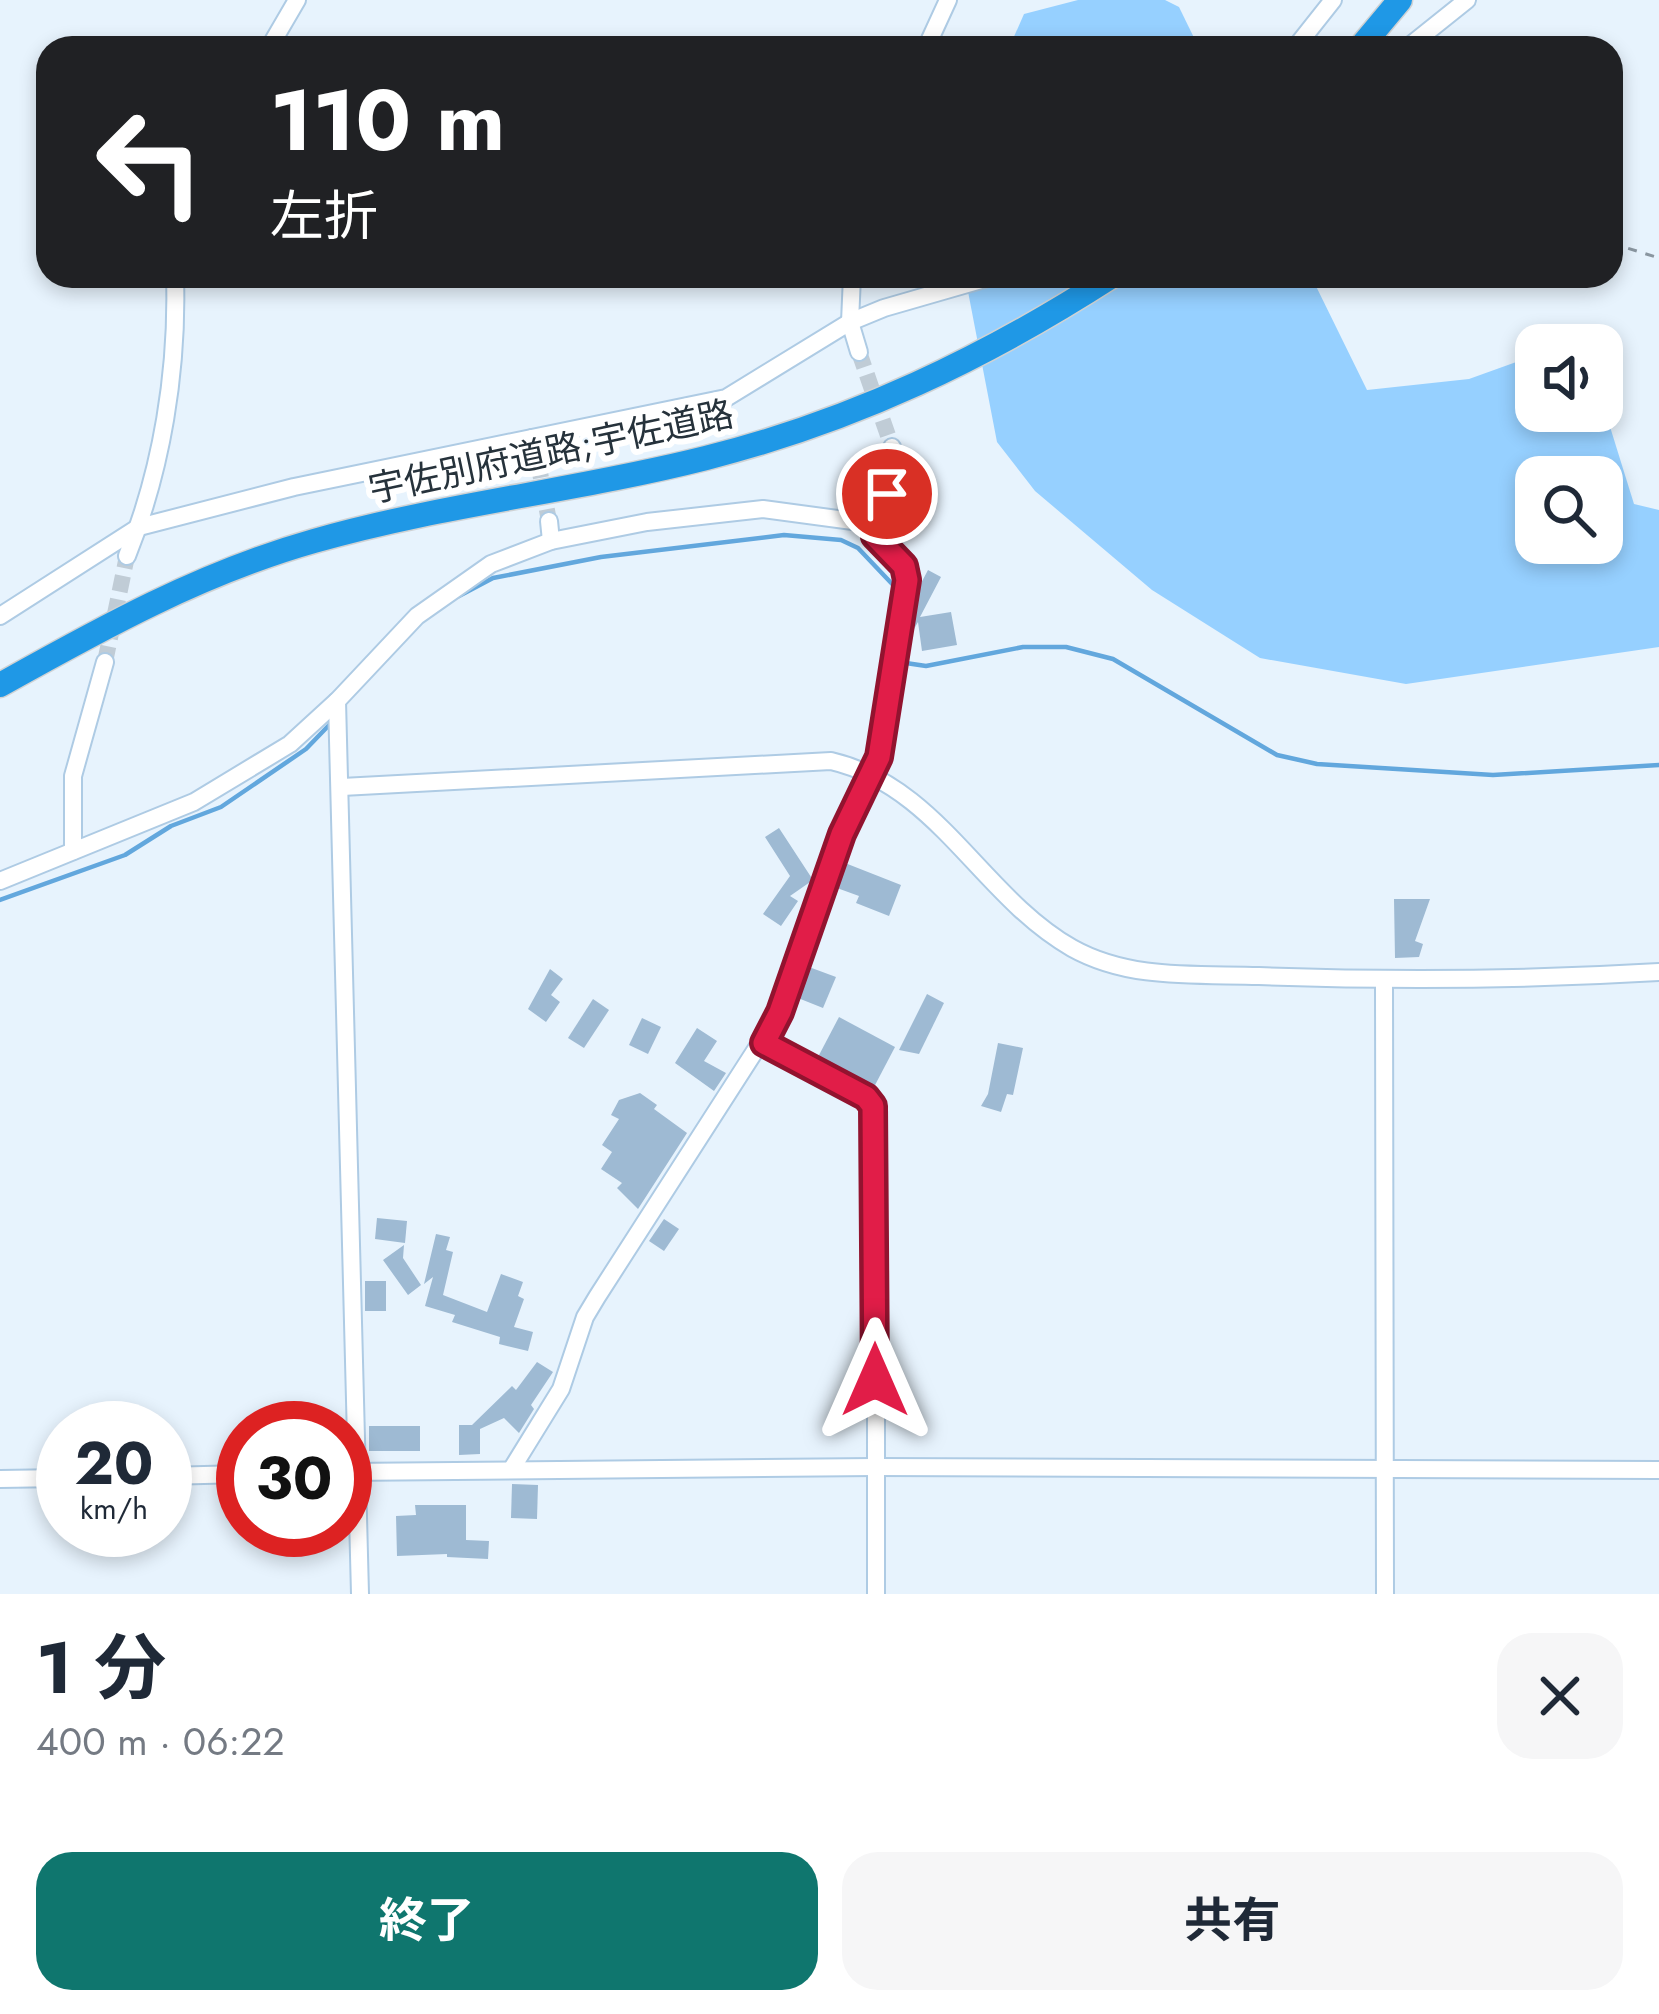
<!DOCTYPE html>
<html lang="ja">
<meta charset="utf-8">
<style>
:root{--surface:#fff;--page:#f6f6f7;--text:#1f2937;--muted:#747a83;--accent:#0f766e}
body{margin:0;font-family:Jost,"Noto Sans JP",sans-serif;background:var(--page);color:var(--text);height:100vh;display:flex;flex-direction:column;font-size:45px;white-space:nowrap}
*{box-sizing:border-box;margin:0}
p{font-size:39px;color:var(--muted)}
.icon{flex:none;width:66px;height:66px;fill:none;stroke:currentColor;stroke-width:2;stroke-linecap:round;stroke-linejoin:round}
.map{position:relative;height:1594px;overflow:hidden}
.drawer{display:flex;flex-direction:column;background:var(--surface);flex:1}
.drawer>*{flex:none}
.banner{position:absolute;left:36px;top:36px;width:1587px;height:252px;border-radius:36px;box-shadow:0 6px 18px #0003;background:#202124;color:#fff;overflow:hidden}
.controls{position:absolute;left:1515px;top:324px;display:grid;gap:24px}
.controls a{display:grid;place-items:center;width:108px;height:108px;border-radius:24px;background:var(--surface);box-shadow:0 6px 18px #0003;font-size:60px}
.speed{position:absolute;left:36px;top:1401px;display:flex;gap:24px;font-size:60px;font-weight:700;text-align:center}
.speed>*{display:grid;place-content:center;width:156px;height:156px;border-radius:50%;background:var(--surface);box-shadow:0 6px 18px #0003;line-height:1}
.speed small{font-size:30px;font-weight:400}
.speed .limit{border:18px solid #d22;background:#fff;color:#111}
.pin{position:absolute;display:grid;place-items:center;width:102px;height:102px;color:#fff;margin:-51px;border:6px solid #fff;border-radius:50%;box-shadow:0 3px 12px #0007}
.me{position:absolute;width:132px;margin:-66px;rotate:0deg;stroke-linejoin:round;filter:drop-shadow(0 0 9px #0008)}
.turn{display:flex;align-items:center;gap:42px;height:252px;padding:0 36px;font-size:54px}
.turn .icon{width:156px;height:156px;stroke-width:2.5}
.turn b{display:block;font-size:84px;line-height:102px}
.round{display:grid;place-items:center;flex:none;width:126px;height:126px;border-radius:36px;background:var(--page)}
.headline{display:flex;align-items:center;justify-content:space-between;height:204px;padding:0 36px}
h1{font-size:72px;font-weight:700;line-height:90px}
.primary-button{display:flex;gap:24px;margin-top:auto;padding:24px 36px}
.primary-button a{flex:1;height:138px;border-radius:36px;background:var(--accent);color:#fff;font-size:48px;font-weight:700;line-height:138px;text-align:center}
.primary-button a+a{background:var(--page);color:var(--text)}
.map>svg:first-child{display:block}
</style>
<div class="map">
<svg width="1659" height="1594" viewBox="0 0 1659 1594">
<rect width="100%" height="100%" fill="#e7f3fd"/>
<!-- green -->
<g fill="#96d0ff" fill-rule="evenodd">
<polygon points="1078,0 1165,0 1179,7 1199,48 1009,48 1024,14"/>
<path d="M965 276H1311L1367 390 1469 379 1536 355V411H1602V401L1634 504 1659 510V647L1406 684 1260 658 1152 590 1035 491 997 442ZM1536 477H1602V543H1536Z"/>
</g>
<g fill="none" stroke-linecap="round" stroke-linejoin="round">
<!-- stream -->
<g stroke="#62a7dd" stroke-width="4.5">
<polyline points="459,596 493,578 601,557 784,535 841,540 858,548 895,587 892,635"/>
<polyline points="899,662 926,666 1023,647 1066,647 1113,659 1277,755 1317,764 1493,775 1659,765"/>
<polyline points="0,900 125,855 171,826 221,807 306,749 333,721"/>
</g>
</g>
<!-- building -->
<g fill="#9ebad3">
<polygon points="928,570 941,577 920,617 951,612 957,645 922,651 918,622 914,629 918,589"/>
<polygon points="779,828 813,880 790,896 798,901 781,926 763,914 790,876 765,837"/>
<polygon points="845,863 901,885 889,916 856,903 859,896 837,888"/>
<polygon points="1394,899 1430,899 1415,941 1423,944 1419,957 1395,958"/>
<polygon points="809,967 836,977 823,1008 798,998"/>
<polygon points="550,969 563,979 551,995 560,1002 546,1022 528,1009"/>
<polygon points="927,994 944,1003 919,1054 899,1050"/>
<polygon points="593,999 609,1010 584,1048 568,1038"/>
<polygon points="839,1017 895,1047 874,1087 818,1057"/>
<polygon points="642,1018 661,1027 648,1054 629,1045"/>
<polygon points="697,1028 717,1041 704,1061 726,1073 714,1091 675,1063"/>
<polygon points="998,1043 1023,1048 1013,1095 1007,1094 1001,1112 981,1106 988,1094"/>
<polygon points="640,1093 657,1105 654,1109 687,1133 638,1209 617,1188 622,1183 601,1169 612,1152 602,1145 619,1119 611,1115 619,1100"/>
<polygon points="377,1218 407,1221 405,1243 375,1239"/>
<polygon points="664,1219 679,1229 664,1251 649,1241"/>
<polygon points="436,1234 450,1237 446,1250 453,1252 443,1295 487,1312 501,1274 523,1282 518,1296 524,1299 514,1327 533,1332 528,1351 499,1344 500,1337 452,1322 455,1315 425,1306 433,1277 424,1284"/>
<polygon points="404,1245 403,1258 421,1285 408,1295 383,1260"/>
<rect x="365" y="1281" width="21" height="30"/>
<polygon points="537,1362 553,1372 531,1405 534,1409 519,1433 504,1418 480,1429 480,1454 459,1455 459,1425 472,1425 512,1386 516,1390"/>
<rect x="369" y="1426" width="51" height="25"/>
<polygon points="512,1484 538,1485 537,1519 511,1518"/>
<polygon points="415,1505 466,1505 466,1540 489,1541 488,1559 447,1557 447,1554 397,1556 396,1516 416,1515"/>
</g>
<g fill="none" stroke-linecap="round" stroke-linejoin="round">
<!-- minor-tunnel -->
<g stroke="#c0ccd6" stroke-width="16" stroke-dasharray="16 8" stroke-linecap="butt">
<polyline points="859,352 892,447"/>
<polyline points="538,462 549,521"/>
<polyline points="105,662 127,556"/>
</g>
<!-- minor casing -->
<g stroke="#aecbe4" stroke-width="20">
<g id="minor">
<polyline points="269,48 297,0"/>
<polyline points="926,48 948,0"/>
<polyline points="1295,48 1333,0"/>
<polyline points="1407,48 1467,0"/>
<polyline points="852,276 850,322 859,352"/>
<polyline points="532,438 538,462"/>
<polyline points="549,521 551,541"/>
<path d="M127 556C162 469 178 370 175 276"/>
<polyline points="0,616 139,527 294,487 726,398 850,322 884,308 995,276"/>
<polyline points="337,701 360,1594"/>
<path d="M342 787 831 761C938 786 981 896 1072 948 1129 980 1195 974 1259 976 1393 981 1525 980 1659 972"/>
<polyline points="73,851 73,776 105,662"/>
<polyline points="0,881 194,802 290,744 337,701 417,616 491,564 551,541 647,522 763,509 875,524"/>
<polyline points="1384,980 1385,1594"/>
<polyline points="764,1043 866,1097 876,1119 876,1594"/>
<polyline points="511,1470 561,1389 585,1317 597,1297 780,1012 842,834 879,756 906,599 904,565 880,545 875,535 893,473 892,447"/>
<polyline points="345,1472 875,1467 1659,1470"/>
<polyline points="165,1476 243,1474"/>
<polyline points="0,1479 63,1478"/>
</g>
</g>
<!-- highway casing -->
<g stroke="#cfd2d4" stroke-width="27">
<g id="highway">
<polyline points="1360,48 1400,0"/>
<path d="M0 685C102 628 201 573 314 541 443 504 576 491 706 458 853 421 985 358 1112 276"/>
</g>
</g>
<!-- path -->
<polyline stroke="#8a96a0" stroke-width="3" stroke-dasharray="9 9" stroke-linecap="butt" points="1611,243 1659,258"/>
<!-- minor -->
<use href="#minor" stroke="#fff" stroke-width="16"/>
<!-- highway -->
<use href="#highway" stroke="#1f98e6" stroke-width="24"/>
</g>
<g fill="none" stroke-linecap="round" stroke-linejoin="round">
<!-- route casing -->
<g stroke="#92132f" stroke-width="30">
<polyline id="route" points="875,1380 873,1106 866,1097 764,1043 780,1012 842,834 879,757 907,580 904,566 875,536 887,494"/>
</g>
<!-- route -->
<use href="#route" stroke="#e11d48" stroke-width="21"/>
</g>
<g text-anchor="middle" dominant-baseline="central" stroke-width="12" stroke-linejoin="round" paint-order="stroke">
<!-- street labels -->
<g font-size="36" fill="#26323b" stroke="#fff">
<text transform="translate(551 451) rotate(-12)">宇佐別府道路;宇佐道路</text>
</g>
</g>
</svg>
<div class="controls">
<a><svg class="icon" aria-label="sound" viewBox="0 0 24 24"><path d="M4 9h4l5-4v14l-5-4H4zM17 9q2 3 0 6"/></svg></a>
<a><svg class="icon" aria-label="search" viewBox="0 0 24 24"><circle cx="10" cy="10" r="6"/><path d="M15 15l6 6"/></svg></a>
</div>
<div class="speed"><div>20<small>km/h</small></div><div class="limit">30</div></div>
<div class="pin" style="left:887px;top:494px;background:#d93025"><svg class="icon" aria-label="arrive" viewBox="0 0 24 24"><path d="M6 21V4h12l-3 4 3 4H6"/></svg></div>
<svg class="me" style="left:875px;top:1380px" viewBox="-20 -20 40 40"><path d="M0-17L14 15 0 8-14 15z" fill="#e11d48" stroke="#fff" stroke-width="4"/></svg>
<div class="banner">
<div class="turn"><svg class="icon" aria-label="left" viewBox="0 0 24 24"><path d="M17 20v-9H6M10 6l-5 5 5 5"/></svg><div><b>110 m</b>左折</div></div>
</div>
</div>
<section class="drawer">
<div class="headline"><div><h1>1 分</h1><p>400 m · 06:22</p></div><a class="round"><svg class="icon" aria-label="close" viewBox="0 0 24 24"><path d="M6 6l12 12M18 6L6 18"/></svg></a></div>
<div class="primary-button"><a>終了</a><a>共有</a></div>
</section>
